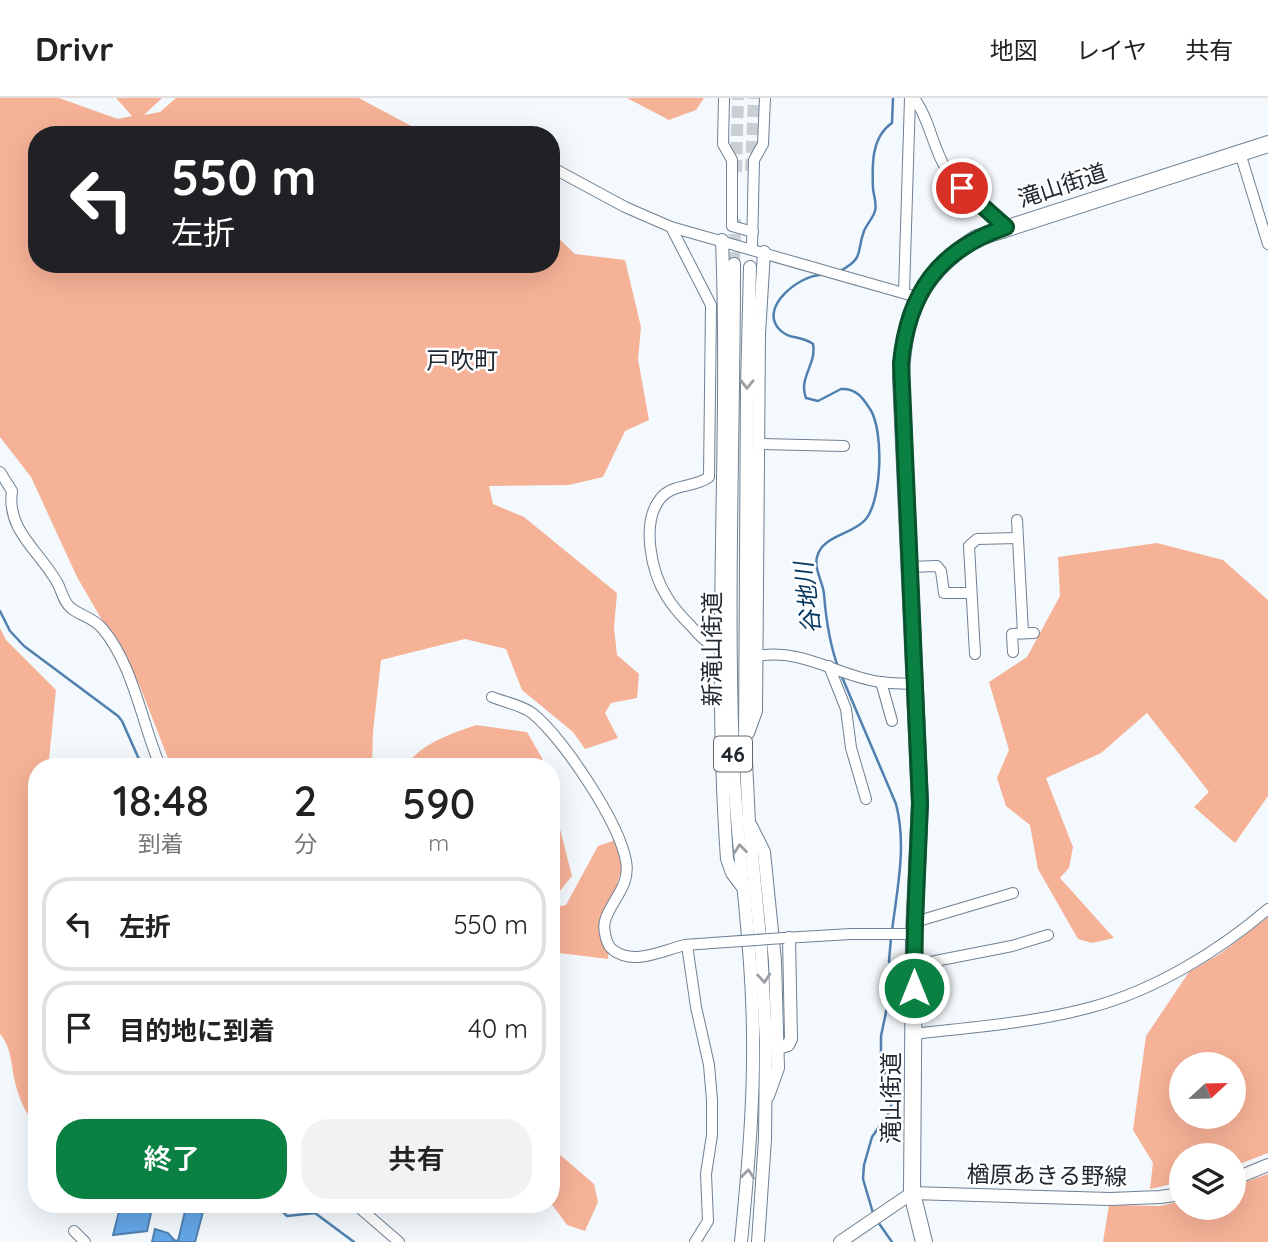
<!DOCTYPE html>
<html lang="ja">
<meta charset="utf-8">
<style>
:root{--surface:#fff;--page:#f2f2f2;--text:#222;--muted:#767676;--line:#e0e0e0;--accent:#0b8043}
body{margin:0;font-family:Quicksand,"Noto Sans JP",sans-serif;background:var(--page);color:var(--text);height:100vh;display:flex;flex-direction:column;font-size:26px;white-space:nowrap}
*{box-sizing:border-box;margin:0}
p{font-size:23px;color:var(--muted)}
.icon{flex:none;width:38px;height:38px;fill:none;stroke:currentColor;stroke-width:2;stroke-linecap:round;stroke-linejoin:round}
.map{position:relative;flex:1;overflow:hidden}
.drawer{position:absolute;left:28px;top:660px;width:532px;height:455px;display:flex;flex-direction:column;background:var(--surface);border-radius:28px;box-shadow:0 7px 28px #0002}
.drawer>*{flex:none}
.hud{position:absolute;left:28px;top:28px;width:532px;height:147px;border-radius:28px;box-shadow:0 7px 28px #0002;background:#202124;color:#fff;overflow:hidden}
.needle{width:46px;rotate:68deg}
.controls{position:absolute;left:1169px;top:954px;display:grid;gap:14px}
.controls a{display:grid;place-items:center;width:77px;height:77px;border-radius:50%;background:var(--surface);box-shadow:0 7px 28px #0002;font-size:35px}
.pin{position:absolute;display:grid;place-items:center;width:60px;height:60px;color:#fff;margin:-30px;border:4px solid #fff;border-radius:50%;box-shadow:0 2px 7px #0007}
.me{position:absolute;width:77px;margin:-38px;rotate:0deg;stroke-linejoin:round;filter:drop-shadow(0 0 5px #0008)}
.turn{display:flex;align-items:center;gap:24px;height:147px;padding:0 28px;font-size:32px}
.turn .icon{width:91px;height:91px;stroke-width:2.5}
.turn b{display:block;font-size:49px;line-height:60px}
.eta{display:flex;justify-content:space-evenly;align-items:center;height:119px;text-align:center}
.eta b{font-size:42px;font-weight:600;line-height:49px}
.action{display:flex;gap:14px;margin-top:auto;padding:14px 28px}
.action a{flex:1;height:80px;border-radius:28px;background:var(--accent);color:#fff;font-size:28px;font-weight:600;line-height:80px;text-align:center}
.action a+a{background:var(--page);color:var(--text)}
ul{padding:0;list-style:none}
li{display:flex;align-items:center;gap:21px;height:94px;margin:0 14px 10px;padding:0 14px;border:4px solid var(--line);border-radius:28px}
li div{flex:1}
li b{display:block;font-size:26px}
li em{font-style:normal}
header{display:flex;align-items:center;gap:42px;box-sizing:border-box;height:98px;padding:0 35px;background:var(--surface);border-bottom:2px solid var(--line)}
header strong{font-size:33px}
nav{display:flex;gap:38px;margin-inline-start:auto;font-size:24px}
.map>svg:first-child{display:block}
</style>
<header>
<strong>Drivr</strong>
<nav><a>地図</a><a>レイヤ</a><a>共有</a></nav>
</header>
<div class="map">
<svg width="1268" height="1144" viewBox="0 0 1268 1144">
<rect width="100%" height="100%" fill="#f4f9fd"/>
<!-- green -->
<g fill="#f6b297" fill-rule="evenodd">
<polygon points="0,0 59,0 118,21 132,18 116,0 162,0 144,17 160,14 176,0 359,0 428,37 37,37 37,166 551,166 551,133 575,156 625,162 641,229 638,261 649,322 625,333 603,379 569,387 489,388 493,406 524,419 617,495 614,530 617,557 639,576 637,600 611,605 605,615 618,640 585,651 573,634 522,592 506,551 465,541 381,562 373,634 372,668 171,668 139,586 77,479 31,379 0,339"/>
<polygon points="627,0 704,0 696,12 669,22"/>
<polygon points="1157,445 1223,462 1268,502 1268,698 1235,745 1194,709 1209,694 1147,615 1101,655 1046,680 1073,749 1069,770 1060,780 1114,840 1092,845 1078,841 1038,771 1030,727 1006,708 997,680 1009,652 989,584 1027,559 1060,498 1058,459"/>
<path d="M0 530 6 542 56 592 49 661 52 668H37V1030C26 1016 19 1001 15 984 11 967 12 950 0 936Z"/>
<path d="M476 627 527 634 542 660 544 668H406C421 645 451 636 476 627Z"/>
<polygon points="551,696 572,778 555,799 551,799"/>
<polygon points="616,742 622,770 609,813 608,861 551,854 551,810 566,807 598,748"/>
<path d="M1268 819V1055L1234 1068V1057H1181V1084L1150 1091 1153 1065 1133 1032 1146 938 1189 874 1220 856ZM1234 966V1018H1181V966Z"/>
<polygon points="551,1049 594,1086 598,1104 585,1133 567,1127 551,1105"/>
<polygon points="1268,1076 1268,1144 1103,1144 1109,1107 1160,1108 1181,1103 1181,1110 1234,1110 1234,1088"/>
</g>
<!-- water -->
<g fill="#63a6e6" stroke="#4f80af" stroke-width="2">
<polygon points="121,1106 153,1106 147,1133 113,1137"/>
<polygon points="186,1109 203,1114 195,1144 152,1144 155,1131 168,1135 174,1142 178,1143"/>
</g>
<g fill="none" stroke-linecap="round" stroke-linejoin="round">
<!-- stream -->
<g stroke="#4f80af" stroke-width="2.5">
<path d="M840 173C865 160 856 154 864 133 867 126 873 120 875 113 877 106 874 98 873 91 872 68 871 39 892 25L893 0"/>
<path d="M820 177C799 178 759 209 779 231 789 242 800 237 813 246 817 266 798 280 806 300L818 303 841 291C856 290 863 300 870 311 884 332 882 401 866 421 853 437 822 437 817 459 814 472 823 484 824 496 826 522 829 544 838 569"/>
<polyline points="0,513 10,533 24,548 118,618 122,623 142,668"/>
<path d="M842 579 896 706C907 748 897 791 892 833"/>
<polyline points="275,1106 287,1118 315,1115 354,1144"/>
<polyline points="873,1115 863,1081 864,1067 872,1039 888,1016 892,1005 881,959 881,938 894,876 889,863 891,840"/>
<polyline points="878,1124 892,1144"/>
</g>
<!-- major-tunnel -->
<g stroke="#cacfd4" stroke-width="12" stroke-dasharray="12 6" stroke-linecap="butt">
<polyline points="751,73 754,0"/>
<polyline points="736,74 738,0"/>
<polyline points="734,166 735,121"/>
</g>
<!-- minor casing -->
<g stroke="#6e8093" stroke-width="12">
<g id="minor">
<polyline points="724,0 723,46 732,62 732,128 753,134"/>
<path d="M914 0C930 22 932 48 946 71 960 94 986 110 1006 129"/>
<polyline points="1240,55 1268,146"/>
<polyline points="551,69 625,109 671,129 917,199"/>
<path d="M671 129 711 207 709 379C695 390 672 385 660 401 641 425 651 474 667 499 673 509 682 519 691 528 701 539 706 546 720 549"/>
<polyline points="752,150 754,62 763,46 765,0"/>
<polyline points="904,194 910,0"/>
<polyline points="758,346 844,348"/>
<path d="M0 374 12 393C6 433 41 454 58 486 62 494 64 505 71 510 81 518 92 519 102 530 133 566 142 625 160 668"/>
<polyline points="1017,422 1023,535"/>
<polyline points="909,469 937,468 941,473 944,495 971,495"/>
<polyline points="1013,554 1012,536 1034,535"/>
<polyline points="975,556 969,448 977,441 1017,440"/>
<path d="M757 558C805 550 836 578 881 584 892 586 904 585 915 586"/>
<polyline points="829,568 846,611 851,650 866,701"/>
<polyline points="881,584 892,623"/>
<path d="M492 599C504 604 522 607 532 615 563 640 619 724 626 763 631 789 610 803 605 823 603 831 606 847 613 852 634 868 663 852 685 847 694 846 703 846 712 845"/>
<polyline points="915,824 1013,795"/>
<polyline points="784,840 851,836 914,836"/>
<polyline points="687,847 696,909 709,967 712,1002 712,1037 706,1076 708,1123 695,1144"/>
<polyline points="915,867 1012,848 1048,837"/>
<path d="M913 936C973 929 1034 925 1092 909 1155 892 1219 853 1268 811"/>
<polyline points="355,1106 399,1144"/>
<polyline points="74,1133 85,1144"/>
</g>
</g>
<!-- major casing -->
<g stroke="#6e8093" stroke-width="14">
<g id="major">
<path d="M722 142C730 348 712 555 727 761L732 775 744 791"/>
<path d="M734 166C734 330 727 494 733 658 736 739 749 820 752 901 756 983 749 1063 741 1144"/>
<polyline points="750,169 747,288 745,643 749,724 761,850 766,944 765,1041 758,1144"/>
<polyline points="748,635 756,613 759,236 764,154"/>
<polyline points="751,728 764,754 775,863 778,970 768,998"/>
<polyline points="778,950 788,947 791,941 789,840"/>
<polyline points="1234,1081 1268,1067"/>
<polyline points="840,1144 912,1095 1110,1101 1160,1099 1181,1096"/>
</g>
</g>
<!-- highway casing -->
<g stroke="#6e8093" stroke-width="18">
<path id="highway" d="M924 1144 912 1095 914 836 920 705 901 279C903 216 921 174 977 140L1268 46"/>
</g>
<!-- minor -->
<use href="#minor" stroke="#fff" stroke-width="10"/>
<!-- major -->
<use href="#major" stroke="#fff" stroke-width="12"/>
<!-- highway -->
<use href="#highway" stroke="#fff" stroke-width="16"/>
<!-- minor-bridge casing -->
<g stroke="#6e8093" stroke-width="12" stroke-linecap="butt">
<polyline id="minor-bridge" points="712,845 784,840"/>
</g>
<!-- minor-bridge -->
<use href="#minor-bridge" stroke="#fff" stroke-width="10"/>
</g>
<!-- one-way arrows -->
<defs><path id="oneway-chevron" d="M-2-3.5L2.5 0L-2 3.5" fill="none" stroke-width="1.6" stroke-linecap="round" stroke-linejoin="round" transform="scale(1.75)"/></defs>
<g stroke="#9b9ea2">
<use href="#oneway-chevron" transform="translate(747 286) rotate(91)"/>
<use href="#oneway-chevron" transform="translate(740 751) rotate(-96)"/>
<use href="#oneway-chevron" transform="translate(764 880) rotate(86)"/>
<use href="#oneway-chevron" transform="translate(748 1076) rotate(-84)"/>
</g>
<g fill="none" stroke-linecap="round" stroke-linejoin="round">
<!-- route casing -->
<g stroke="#07532c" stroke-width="18">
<path id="route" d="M914 890 915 824 920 705 901 265C908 195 938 152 1006 129L962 90"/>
</g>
<!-- route -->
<use href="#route" stroke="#0b8043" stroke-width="12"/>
</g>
<g text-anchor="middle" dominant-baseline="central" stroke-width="5" stroke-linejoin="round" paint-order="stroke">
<!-- shield labels -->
<rect fill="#fff" stroke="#63686e" stroke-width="2" x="714" y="638.5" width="38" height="35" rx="5"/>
<g font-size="21" font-weight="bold" fill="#202830">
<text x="733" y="656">46</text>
</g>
<!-- street labels -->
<g font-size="23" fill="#202830" stroke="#fff">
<text transform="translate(1062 87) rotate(-18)">滝山街道</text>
<text transform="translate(711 551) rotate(-90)">新滝山街道</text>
<text transform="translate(890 1000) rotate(-90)">滝山街道</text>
<text transform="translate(1047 1077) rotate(1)">楢原あきる野線</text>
</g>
<!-- neighbourhood labels -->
<g font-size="24" fill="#202830" stroke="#fff">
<text x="462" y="262">戸吹町</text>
</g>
<!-- water labels -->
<g font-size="24" font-style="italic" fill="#053862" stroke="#fff">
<text transform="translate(807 500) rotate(-97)">谷地川</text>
</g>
</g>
</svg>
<div class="controls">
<a><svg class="needle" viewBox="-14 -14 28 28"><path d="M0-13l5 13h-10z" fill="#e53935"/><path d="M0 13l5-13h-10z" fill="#767676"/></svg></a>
<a><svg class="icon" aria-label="layers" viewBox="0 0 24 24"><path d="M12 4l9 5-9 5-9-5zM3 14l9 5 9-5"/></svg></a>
</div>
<div class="pin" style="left:962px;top:90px;background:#d93025"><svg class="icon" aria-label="arrive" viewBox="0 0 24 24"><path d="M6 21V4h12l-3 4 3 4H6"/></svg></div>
<svg class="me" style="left:914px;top:890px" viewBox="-20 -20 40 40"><circle r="17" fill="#0b8043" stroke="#fff" stroke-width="3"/><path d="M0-11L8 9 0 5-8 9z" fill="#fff"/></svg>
<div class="hud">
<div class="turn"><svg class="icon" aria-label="left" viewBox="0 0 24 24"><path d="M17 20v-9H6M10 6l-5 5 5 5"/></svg><div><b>550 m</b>左折</div></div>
</div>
<section class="drawer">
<div class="eta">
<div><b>18:48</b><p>到着</p></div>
<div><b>2</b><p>分</p></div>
<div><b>590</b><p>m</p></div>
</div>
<ul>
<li><svg class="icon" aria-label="left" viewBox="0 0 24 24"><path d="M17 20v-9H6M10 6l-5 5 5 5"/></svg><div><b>左折</b></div><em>550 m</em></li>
<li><svg class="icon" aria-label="arrive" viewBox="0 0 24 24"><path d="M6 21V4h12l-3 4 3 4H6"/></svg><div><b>目的地に到着</b></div><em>40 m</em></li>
</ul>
<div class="action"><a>終了</a><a>共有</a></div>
</section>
</div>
